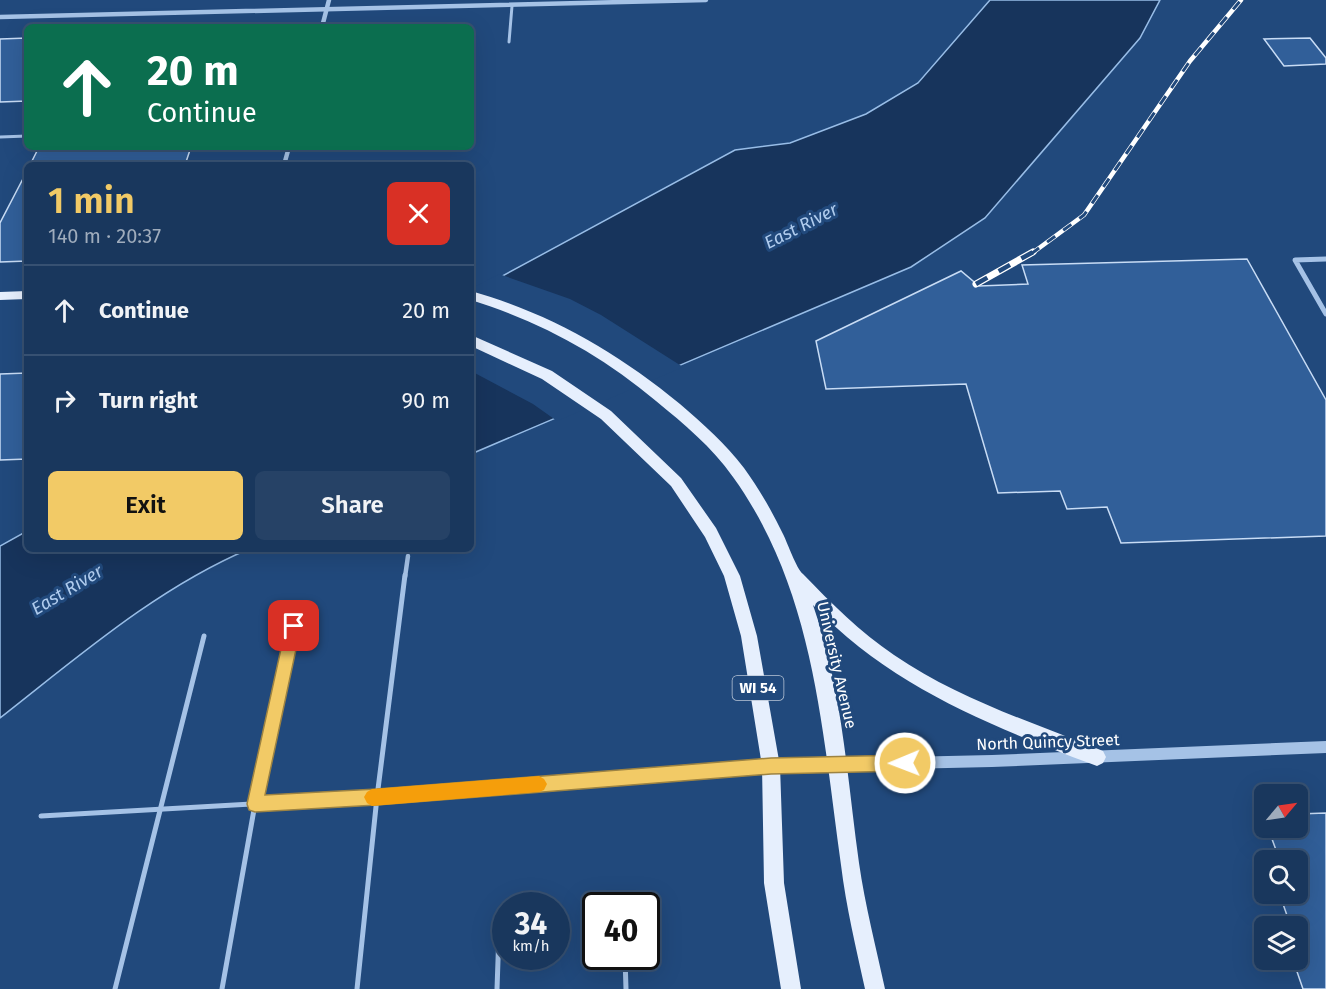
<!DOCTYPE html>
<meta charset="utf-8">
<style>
:root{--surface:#19375d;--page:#264266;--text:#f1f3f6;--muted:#9facbc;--line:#375172;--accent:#f2ca66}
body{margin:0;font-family:"Fira Sans",sans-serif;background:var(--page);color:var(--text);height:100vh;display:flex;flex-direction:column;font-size:22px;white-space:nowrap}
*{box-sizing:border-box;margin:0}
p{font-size:20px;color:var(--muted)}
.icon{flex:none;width:33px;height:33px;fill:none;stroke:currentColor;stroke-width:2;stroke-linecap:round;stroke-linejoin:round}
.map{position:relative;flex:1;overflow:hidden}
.sheet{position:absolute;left:24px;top:162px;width:450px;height:390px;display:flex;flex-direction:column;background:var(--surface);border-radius:9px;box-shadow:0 6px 24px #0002,0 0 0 2px var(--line)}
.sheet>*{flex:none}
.top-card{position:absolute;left:24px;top:24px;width:450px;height:126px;border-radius:9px;box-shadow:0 6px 24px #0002,0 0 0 2px var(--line);background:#0b6e4f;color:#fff;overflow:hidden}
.needle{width:39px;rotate:61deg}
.controls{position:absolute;left:1254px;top:784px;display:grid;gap:12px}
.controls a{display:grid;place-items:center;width:54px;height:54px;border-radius:9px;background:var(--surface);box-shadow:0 6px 24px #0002,0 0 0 2px var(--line);font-size:30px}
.speed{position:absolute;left:492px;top:892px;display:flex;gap:12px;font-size:30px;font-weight:700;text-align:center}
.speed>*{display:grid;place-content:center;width:78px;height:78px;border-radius:50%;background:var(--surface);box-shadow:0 6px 24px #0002,0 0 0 2px var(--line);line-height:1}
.speed small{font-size:15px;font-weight:400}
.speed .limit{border:3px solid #111;border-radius:9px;background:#fff;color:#111}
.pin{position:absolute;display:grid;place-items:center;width:51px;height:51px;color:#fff;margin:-26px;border-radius:12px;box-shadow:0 3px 9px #0006}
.me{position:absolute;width:66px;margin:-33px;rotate:269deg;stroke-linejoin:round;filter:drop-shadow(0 0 4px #0008)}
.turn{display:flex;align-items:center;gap:21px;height:126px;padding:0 24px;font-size:27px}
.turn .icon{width:78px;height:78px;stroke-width:2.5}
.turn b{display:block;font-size:42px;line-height:51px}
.round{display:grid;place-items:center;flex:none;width:63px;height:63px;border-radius:9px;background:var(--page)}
.headline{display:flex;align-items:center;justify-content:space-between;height:102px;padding:0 24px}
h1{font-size:36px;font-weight:600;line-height:45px;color:var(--accent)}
.button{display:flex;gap:12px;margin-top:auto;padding:12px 24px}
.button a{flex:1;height:69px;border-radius:9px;background:var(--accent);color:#111;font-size:24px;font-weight:600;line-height:69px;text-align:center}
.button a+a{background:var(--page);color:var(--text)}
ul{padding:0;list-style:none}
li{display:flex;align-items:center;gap:18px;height:90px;padding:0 24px;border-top:2px solid var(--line)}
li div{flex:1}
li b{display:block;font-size:22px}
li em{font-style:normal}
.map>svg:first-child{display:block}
</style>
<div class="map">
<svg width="1326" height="989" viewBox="0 0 1326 989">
<rect width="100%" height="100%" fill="#21497c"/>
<!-- water -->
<g fill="#17345c" stroke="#98bde7" stroke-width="1.5">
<polygon points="990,0 1160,0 1140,38 985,218 911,267 471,454 471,293 735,150 790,143 866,114 918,83"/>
<path d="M27 531V549H249C157 588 78 657 0 718V546Z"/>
</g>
<!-- pier -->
<polygon fill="#21497c" points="499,274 570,299 601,315 683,367 557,421 533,404 471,371 471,289"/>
<!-- building -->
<g fill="#315f99" stroke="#c8dcf5" stroke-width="1.5">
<polygon points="27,38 27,101 0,102 0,39"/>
<polygon points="1310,38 1326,58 1326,64 1284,66 1264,39"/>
<polygon points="94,147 191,147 185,165 30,165 37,151 42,149"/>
<polygon points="27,171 27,261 0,262 0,223"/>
<polygon points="1247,259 1326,400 1326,536 1121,543 1107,507 1067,509 1060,491 998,493 966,384 826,389 816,341 961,271 979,286 1028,284 1022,265"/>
<polygon points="27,373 27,459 0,460 0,374"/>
<polygon points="1326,813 1326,989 1303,989 1293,960 1298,960 1298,927 1291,927 1282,901 1296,901 1293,894 1298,894 1298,861 1280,861 1268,828 1298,828 1298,814"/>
</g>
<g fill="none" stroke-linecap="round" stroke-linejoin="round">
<!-- service-far2 -->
<g stroke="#a5c2e6" stroke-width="3">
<polyline points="509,42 512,6"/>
<polyline points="0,137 27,136"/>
</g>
<!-- service-far1 -->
<polyline stroke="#a5c2e6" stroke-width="4.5" points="405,577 408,556"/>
<!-- service -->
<g stroke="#a5c2e6" stroke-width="5">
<polyline points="41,816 377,797 766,766"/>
<polyline points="625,957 626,989"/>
<polyline points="115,989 204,636"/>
<polyline points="222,989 255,804 298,604"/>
<polyline points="357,989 377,797 405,575"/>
<polyline points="497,989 499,932"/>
</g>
<!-- minor-far1 -->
<g stroke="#a5c2e6" stroke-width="4.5">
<polyline points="0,17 706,0"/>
<polyline points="322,27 329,0"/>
<polyline points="284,165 289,147"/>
</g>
<!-- minor -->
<polyline stroke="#a5c2e6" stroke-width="5" points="1326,259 1295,260 1326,314"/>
<!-- tertiary -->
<polygon fill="#a5c2e6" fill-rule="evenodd" points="1326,741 1326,753 992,767 771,772 767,770 765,766 767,762 771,760 992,755"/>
<!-- primary -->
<g fill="#e6effd" fill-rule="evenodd">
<polygon points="27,291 27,299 0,300 0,292"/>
<path d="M471 291C549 313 617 352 680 404 703 424 726 444 744 468 759 489 772 511 783 534 788 544 796 568 803 574 831 603 860 632 894 655 958 699 1032 722 1103 751L1106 757 1103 763 1097 766C993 727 891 687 813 605 842 687 847 777 859 863 865 905 876 947 885 989H865C856 948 846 906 841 865 822 731 815 591 733 477 712 447 684 424 656 401 602 355 539 321 471 300Z"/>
<polygon points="471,335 552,371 611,411 681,478 716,528 740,576 757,636 780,766 784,883 801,989 781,989 764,883 762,766 741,636 724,576 705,537 671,486 601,419 542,379 471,346"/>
</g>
<!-- rail-far1 casing -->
<g stroke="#fff" stroke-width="4.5">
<polyline id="rail-far1" points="1031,254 1084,215 1190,61 1241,0"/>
</g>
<!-- rail casing -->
<g stroke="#fff" stroke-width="7">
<polyline id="rail" points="976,284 1033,252"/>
</g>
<!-- rail-far1 -->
<use href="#rail-far1" stroke="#21497c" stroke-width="3" stroke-dasharray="10" stroke-linecap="butt"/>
<!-- rail -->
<use href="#rail" stroke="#21497c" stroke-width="4.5" stroke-dasharray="13" stroke-linecap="butt"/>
</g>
<!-- route -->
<polygon fill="#f2ca66" stroke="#9d8342" stroke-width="1.5" points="294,620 301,626 265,795 377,789 771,758 905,755 911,757 913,763 911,768 905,771 771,774 377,805 255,812 249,810 247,804 286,626"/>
<!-- slow -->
<polygon fill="#f59e0b" points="539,776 544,779 547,784 544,790 539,792 372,806 367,803 364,797 367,792 372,789"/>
<g text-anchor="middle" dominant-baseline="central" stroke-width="6" stroke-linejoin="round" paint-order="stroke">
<!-- shield labels -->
<rect fill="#21497c" stroke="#bcc8d8" stroke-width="1.5" x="732.5" y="676" width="51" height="24" rx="4.5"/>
<g font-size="15" font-weight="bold" fill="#fff">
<text x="758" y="688">WI 54</text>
</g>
<!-- street labels -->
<g font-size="16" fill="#fff" stroke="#21497c">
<text transform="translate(837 665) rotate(77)">University Avenue</text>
<text transform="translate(1048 742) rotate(-2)">North Quincy Street</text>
</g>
<!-- water labels -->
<g font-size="18" font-style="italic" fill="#b0ccee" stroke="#21497c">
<text transform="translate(801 226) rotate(-27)">East River</text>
<text transform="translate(67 590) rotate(-31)">East River</text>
</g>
</g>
</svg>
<div class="controls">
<a><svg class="needle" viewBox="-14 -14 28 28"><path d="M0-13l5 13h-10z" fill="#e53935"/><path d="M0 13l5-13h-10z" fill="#9facbc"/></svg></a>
<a><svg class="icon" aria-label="search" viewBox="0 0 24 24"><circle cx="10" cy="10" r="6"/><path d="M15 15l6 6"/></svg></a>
<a><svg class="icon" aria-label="layers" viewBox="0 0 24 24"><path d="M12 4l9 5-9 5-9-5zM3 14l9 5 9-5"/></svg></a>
</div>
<div class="speed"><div>34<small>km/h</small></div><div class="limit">40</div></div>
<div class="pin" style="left:294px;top:626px;background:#d93025"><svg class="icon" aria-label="arrive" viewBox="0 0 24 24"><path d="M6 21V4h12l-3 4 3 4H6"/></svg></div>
<svg class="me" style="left:905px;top:763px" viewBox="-20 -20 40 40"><circle r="17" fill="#f2ca66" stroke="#fff" stroke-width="3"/><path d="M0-11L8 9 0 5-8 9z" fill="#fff"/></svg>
<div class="top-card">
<div class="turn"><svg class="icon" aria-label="ahead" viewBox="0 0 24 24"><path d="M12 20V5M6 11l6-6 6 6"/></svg><div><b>20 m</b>Continue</div></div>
</div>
<section class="sheet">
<div class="headline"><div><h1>1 min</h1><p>140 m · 20:37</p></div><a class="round" style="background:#d93025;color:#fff"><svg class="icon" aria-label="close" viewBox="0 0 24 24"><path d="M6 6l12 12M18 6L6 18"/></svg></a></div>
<ul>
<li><svg class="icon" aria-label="ahead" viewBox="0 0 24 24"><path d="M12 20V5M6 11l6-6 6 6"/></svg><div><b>Continue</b></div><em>20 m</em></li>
<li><svg class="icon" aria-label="right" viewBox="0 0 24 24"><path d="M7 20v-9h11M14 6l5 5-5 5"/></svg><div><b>Turn right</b></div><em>90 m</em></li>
</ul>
<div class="button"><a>Exit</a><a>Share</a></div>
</section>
</div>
